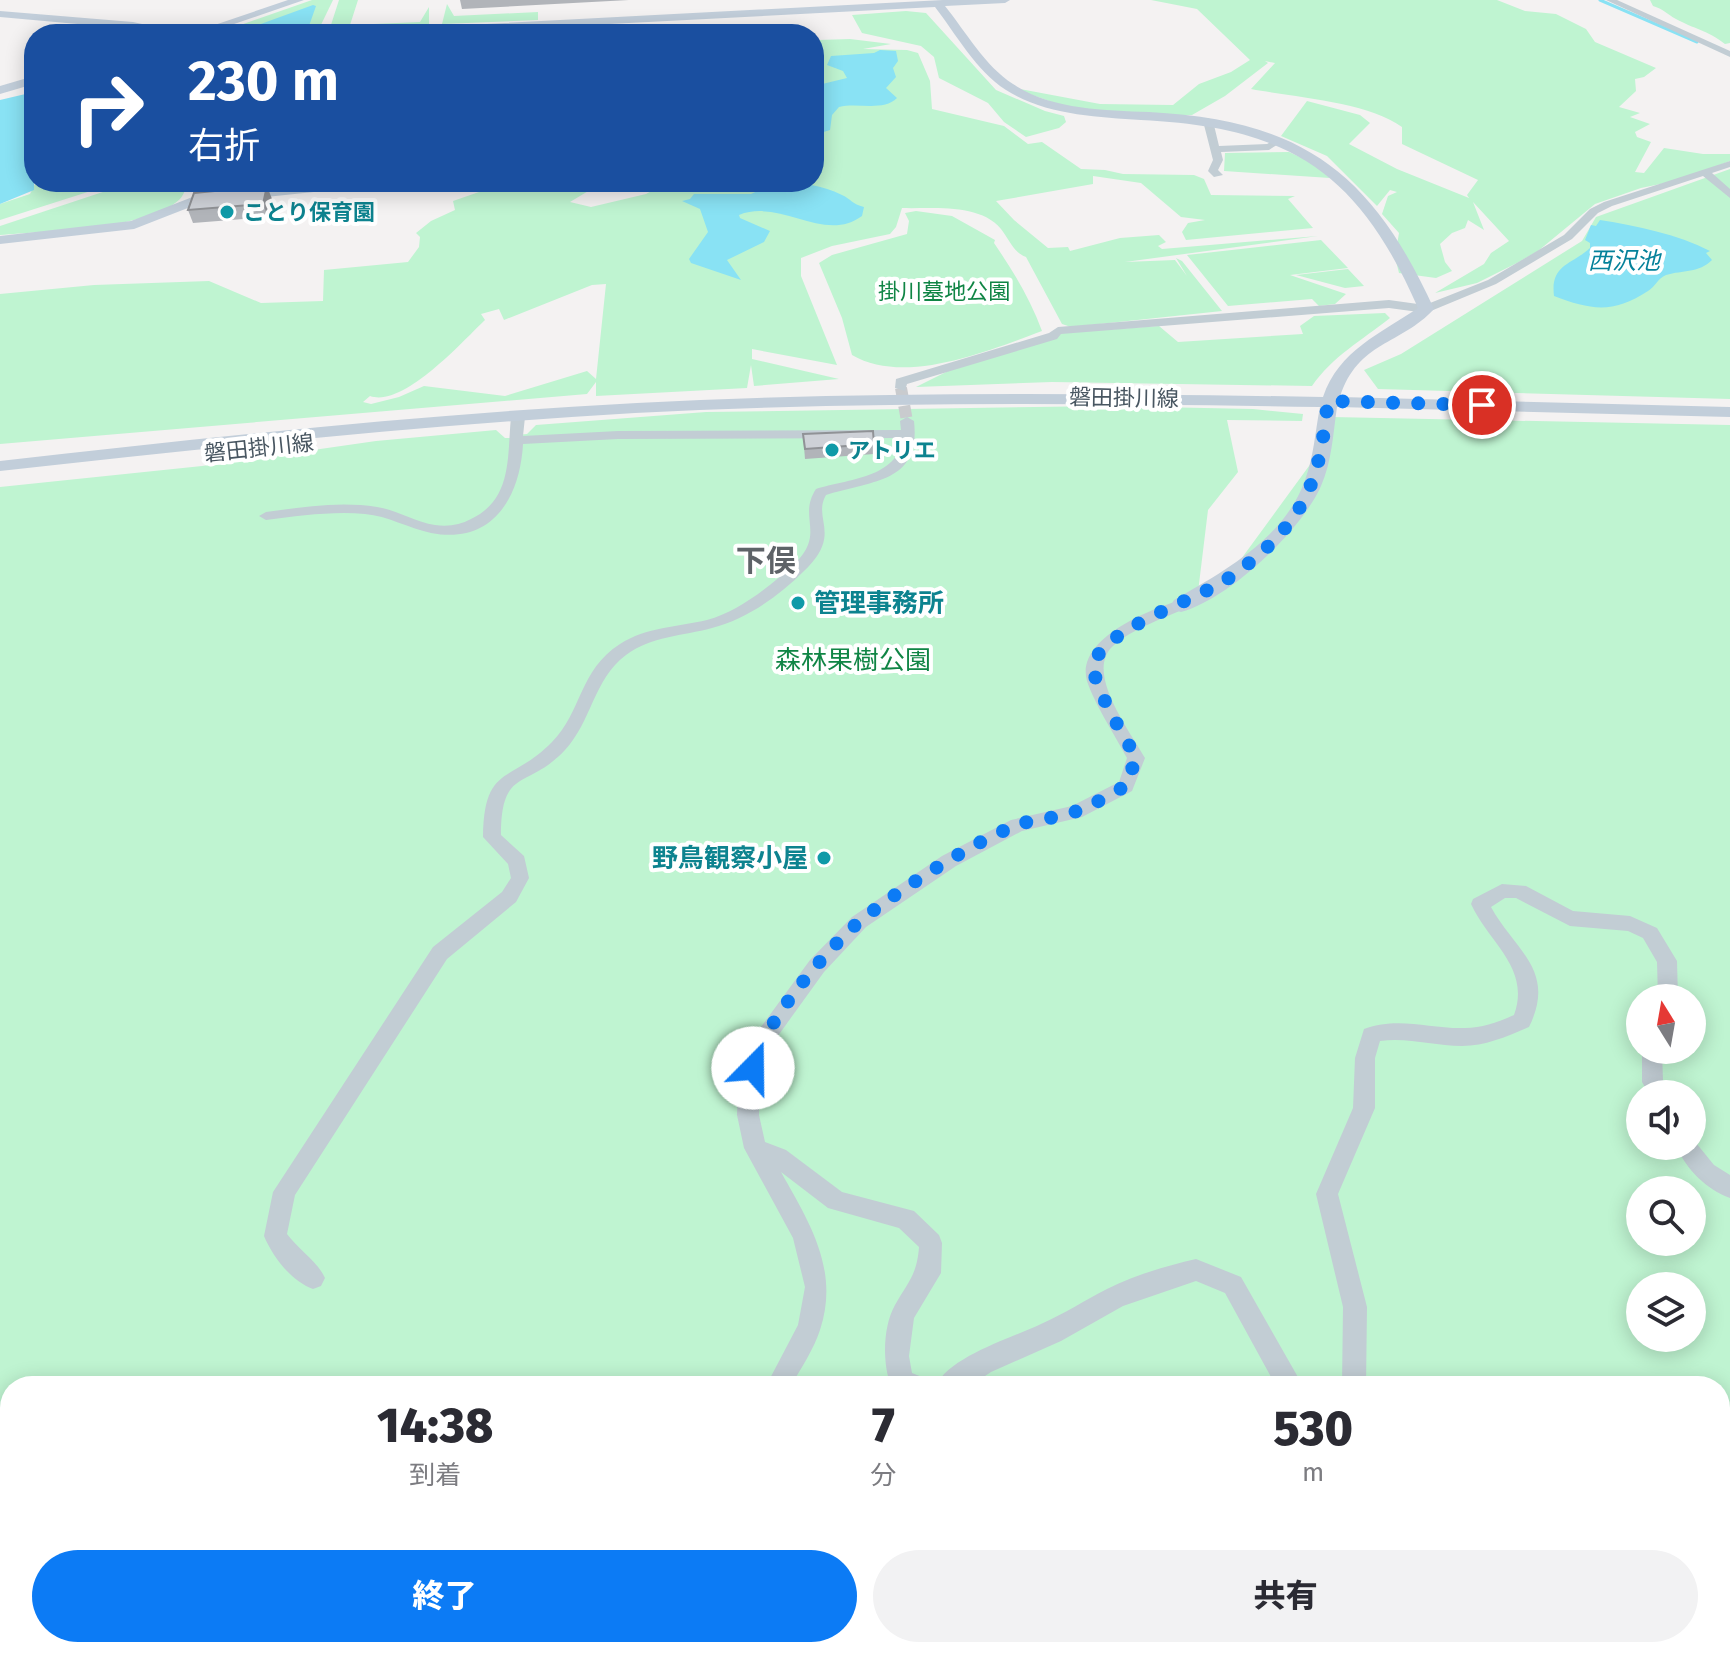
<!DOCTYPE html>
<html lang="ja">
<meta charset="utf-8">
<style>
:root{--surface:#fff;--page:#f2f2f3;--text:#2b2b33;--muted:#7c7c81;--accent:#0c7bf5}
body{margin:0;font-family:"Fira Sans","Noto Sans JP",sans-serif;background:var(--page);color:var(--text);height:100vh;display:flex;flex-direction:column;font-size:30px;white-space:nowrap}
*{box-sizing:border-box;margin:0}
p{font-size:26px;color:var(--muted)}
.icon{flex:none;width:44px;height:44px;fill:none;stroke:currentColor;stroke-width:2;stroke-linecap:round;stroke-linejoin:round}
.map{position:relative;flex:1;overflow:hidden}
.sheet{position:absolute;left:0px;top:1376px;width:1730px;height:282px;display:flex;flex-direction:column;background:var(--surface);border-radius:32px 32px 0 0;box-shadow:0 4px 20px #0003}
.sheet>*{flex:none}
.guide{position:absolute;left:24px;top:24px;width:800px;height:168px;border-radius:32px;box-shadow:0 4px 20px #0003;background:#1a4fa0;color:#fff;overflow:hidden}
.needle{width:52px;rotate:349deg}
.controls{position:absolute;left:1626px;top:984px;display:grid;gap:16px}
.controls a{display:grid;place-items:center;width:80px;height:80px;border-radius:50%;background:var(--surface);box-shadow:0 4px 20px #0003;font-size:40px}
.pin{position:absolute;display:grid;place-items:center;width:68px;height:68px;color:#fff;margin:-34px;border:4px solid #fff;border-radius:50%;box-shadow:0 2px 8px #0007}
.me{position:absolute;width:88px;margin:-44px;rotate:22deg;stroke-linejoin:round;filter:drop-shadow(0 0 6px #0008)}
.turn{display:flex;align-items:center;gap:28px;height:168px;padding:0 32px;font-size:36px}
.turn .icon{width:104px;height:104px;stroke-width:2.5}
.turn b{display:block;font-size:56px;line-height:68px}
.eta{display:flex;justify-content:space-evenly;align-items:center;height:136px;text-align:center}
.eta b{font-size:48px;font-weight:800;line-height:56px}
.action{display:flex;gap:16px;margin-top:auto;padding:16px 32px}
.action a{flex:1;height:92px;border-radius:48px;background:var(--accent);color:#fff;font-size:32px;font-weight:800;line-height:92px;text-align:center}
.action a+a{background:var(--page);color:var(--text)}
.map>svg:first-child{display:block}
</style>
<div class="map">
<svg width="1730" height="1657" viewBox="0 0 1730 1657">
<rect width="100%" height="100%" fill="#f4f2f2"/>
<!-- green -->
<g fill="#bff4d1" fill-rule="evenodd">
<polygon points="312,0 333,0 318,31 235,34 232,28"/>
<polygon points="339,0 358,0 350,25 420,22 429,7 429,25 329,31"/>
<path d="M1151 0H1497L1525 11 1556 14 1586 29 1595 42 1656 68 1644 77 1635 79 1636 91 1619 107 1640 113 1630 117 1650 124 1635 132 1637 137 1651 142 1635 172 1644 173 1664 148 1703 154H1730V161L1680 180 1641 188 1595 204 1538 251 1517 263 1477 283 1435 293 1484 264 1491 253 1509 241 1473 202 1484 230 1468 220 1465 228 1452 233 1440 244 1445 262 1452 271 1436 278 1399 273 1395 257 1399 233 1382 214 1388 196 1397 192 1390 190 1377 206 1327 156 1281 136 1307 101 1360 115 1370 123 1349 144 1397 169 1469 198 1467 195 1478 180 1402 144V127C1369 102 1294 97 1251 89L1275 63 1265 61 1268 63 1225 96 1192 115H1115L1066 107 1010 87 1100 104 1173 105 1199 84 1231 72 1250 60 1197 9Z"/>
<path d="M1650 0H1730V43L1725 44C1707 30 1694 29 1676 19 1667 14 1663 9 1653 6Z"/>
<polygon points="447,4 454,16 538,12 538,20 442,24"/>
<polygon points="906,11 926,13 996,90 1045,111 1064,116 1066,122 1059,128 1026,137 1004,122 988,103 939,78 934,57 921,46 862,33 852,15"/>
<path d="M850 39 891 44 863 49 907 50 918 53 930 81 932 109 1004 126 1028 144 1042 142 1081 169 1105 170 1123 174 1194 175 1204 179 1211 195 1295 196 1288 199 1313 228 1186 240 1182 232 1188 223 1205 220 1181 217 1141 183 1093 176V184L996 201 1014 220 1048 248 1068 247 1070 251 1120 238 1159 235 1166 242 1158 246 1162 249 1318 236 1125 262 1175 260 1187 276 1176 258 1182 261 1222 311 1071 327 1062 324 1026 257C1013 252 1009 239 1001 229 980 203 932 209 902 208L896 227 890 234 832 246 801 258V276L837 365 752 349V359L839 379 754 386 751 365 747 388 596 396V382L587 394 0 444V294L94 285 209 281 261 303 323 301 324 270 408 262 419 247 420 237 416 233 431 221 455 210 453 201 479 192 476 182H587L590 190 570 202 591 207 646 194 668 182H814V40L819 45 818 40ZM606 284 596 379 587 371 505 396 424 386 399 397 371 404 363 402 370 396C403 408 462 342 485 320L481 314 499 309 504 320 592 285Z"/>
<polygon points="1289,152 1311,162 1330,178 1224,171 1225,153"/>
<polygon points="1730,169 1730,399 1378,389 1364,370 1401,354 1582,241 1596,217"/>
<polygon points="36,182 119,182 0,220 0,204 30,194"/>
<path d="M133 182H188C186 187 184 195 180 199 148 230 44 231 0 235V226Z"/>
<path d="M916 211 952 216 995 240 994 243C1013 271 1030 298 1042 331 988 351 905 386 852 355L842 318 819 263 832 255 907 234 909 221 905 213Z"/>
<polygon points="1321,240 1348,268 1290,275 1346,294 1335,304 1319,306 1312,299 1228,306 1187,255"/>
<polygon points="1348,269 1364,286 1345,288 1296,275"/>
<path d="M1385 313 1390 318C1361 341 1333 356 1312 386L1052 382 916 387 948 371 1061 333 1159 326 1178 342 1303 334 1300 326 1314 316Z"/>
<path d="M1107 406 1253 409 1303 414 1302 421 1227 420 1238 472 1208 510 1198 592 1225 581 1328 440 1332 417 1730 425V1657H0V487L202 466 376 441 496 430 505 438H515L516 435 527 434 536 425 706 412ZM993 839 900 894 817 958 867 911ZM1640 998H1692V1050H1640ZM1640 1094H1692V1146H1640ZM1640 1190H1692V1242H1640ZM1640 1286H1692V1338H1640ZM10 1386H1720V1648H10Z"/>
</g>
<!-- water -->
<g fill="#89e2f4">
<polygon points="313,5 316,6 309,26 247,29"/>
<path d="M880 50 896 51 898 61 893 68 896 77 886 88 897 98C883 112 857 102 839 107L832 115 830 130 814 135V86L847 78 843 71 827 65 831 56 874 53Z"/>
<polygon points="34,92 34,190 0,204 0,100"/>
<path d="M777 182C799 182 822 185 842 195 851 199 852 204 864 207L862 216C824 244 781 198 739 215L740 218 770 231 764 242 727 260 741 280 691 263 689 259 708 232 700 209 682 201 690 199 694 194H751Z"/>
<path d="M1600 220C1637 226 1677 234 1710 251L1706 253 1712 260C1699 273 1683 270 1666 275 1658 278 1655 287 1648 291 1613 314 1591 310 1554 296 1550 264 1572 265 1590 248V243L1585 240 1591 225 1596 226Z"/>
</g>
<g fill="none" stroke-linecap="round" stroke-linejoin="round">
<!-- stream -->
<polyline stroke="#89e2f4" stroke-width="3" points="1600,0 1697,42"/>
<!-- street-tunnel -->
<polyline stroke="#c9cbce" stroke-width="12" stroke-dasharray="12 6" stroke-linecap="butt" points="901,388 907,421"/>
<!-- street -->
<g fill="#c2cdd4" fill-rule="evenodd">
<polygon points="1606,0 1617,0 1730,51 1730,57"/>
<polygon points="1208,118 1213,121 1219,146 1267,144 1278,138 1283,141 1269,150 1221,152 1223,160 1218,170 1223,175 1214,177 1208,171 1213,160 1203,121"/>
<polygon points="1730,161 1730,167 1712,173 1730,189 1730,198 1703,176 1612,206 1598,213 1572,239 1496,284 1426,313 1389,308 1061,334 1057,339 907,384 905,391 895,388 896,379 1049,333 1058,327 1389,300 1425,305 1488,280 1564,235 1590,209 1604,202"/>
<path d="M518 413 525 417 523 436 618 431 901 430 900 421 907 417 914 421C921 483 873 480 826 495 812 519 843 534 804 571 779 596 747 619 712 628 683 636 651 636 626 655 593 680 592 721 565 750 528 790 501 766 501 835L524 856 529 878 516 902 447 959 295 1195 287 1234C298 1249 318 1262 325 1278L321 1286 313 1289C291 1281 273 1257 264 1236L273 1192 433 947 502 892 511 878 508 864 483 837C484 763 511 784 552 742 582 712 579 670 620 644 646 627 678 627 707 620 739 611 769 587 793 565 827 534 797 518 816 489 847 479 899 478 902 438L618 439 523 444C520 497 493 545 431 533 408 528 388 516 365 514 332 511 299 516 266 520L259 516 266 512C303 507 340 501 377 507 397 510 415 522 435 525 448 527 460 525 471 519 513 499 507 456 511 417Z"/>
<path d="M1181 600 1189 605 1186 608C1163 619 1133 628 1113 646 1084 672 1130 731 1145 758L1132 791 1082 817 1022 831 956 866 866 927 824 972 767 1051 760 1088 759 1115 765 1142 786 1150 842 1192 914 1211 939 1235 942 1243 941 1273 914 1318 909 1356 912 1373 922 1377 925 1386H891C882 1363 883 1326 895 1305 908 1282 917 1275 919 1247L899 1228 828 1208 781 1172C809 1222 840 1270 820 1330 814 1349 801 1368 791 1386H766L798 1325 805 1287 793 1238 744 1148 737 1115 738 1088 750 1042 810 960 852 917 942 856 1011 820 1072 806 1119 782 1127 758C1116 737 1094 703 1087 681 1075 639 1150 609 1181 600Z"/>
<path d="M1502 884 1526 886 1573 911 1630 916 1657 928 1677 961 1678 998H1658L1657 962 1643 938 1628 931 1570 926 1516 898H1505L1491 907C1515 951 1557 970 1529 1027 1508 1036 1486 1046 1462 1046 1434 1046 1408 1037 1380 1041L1375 1058V1108L1338 1194 1367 1307 1366 1386H1342L1343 1307 1316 1194 1353 1108 1355 1058 1364 1029C1399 1016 1429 1029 1465 1028 1482 1028 1498 1022 1514 1015 1531 968 1489 943 1471 904L1473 899Z"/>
<polygon points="1642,1050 1662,1050 1663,1081 1671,1094 1649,1094 1642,1082"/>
<path d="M1692 1138 1714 1165 1730 1175V1198C1706 1189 1687 1170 1676 1146H1692Z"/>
<path d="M1196 1259 1241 1277 1303 1386H1276L1225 1293 1196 1281 1123 1306 1061 1341 991 1372 970 1386H936C948 1357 1014 1337 1041 1324 1064 1314 1085 1300 1107 1289 1135 1275 1166 1266 1196 1259Z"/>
<polygon points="705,1648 737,1648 733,1657 701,1657"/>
</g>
<!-- secondary -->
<g fill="#c2ceda" fill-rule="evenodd">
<polygon points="288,0 304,0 205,34 188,34"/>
<path d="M943 0H1010L1005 3 945 6C966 32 985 66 1013 84 1052 110 1104 110 1149 112 1301 120 1371 171 1434 309 1401 345 1358 341 1340 397L1730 407V417L1337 407C1333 434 1332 461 1321 486 1301 531 1229 599 1181 612L1174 610 1171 605 1174 600C1223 572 1285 538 1305 480 1314 456 1315 432 1320 407 1092 403 863 401 635 413 423 425 211 448 0 471V461C212 437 424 414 637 403 865 391 1094 393 1323 397 1339 350 1380 334 1418 308 1358 171 1289 127 1141 120 1096 117 1045 115 1006 90 976 71 956 34 935 7L415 34H344L350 31Z"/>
<polygon points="0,11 133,22 188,34 0,17"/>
<polygon points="34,76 34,84 0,94 0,86"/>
<polygon points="331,182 378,182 371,186 198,204 134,229 0,244 0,236 131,221 195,196"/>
</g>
</g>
<!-- wall -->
<g fill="#b1b4b9">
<polygon points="460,0 629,0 462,9"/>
<polygon points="272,199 268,217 193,223 188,210"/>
<polygon points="803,434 874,444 874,454 805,459"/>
</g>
<!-- shaded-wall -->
<g fill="#909296">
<polygon points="248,182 276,182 275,185 250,187"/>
<polygon points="267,186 272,199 268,217 263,204"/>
</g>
<!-- building -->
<g fill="#ced1d7" stroke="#909296" stroke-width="2">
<polygon points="267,186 263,204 188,210 194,193"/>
<polygon points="873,431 874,444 805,449 803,434"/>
</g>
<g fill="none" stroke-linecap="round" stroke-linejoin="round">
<!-- route -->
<path stroke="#0c7bf5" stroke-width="14" stroke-dasharray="0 25.2" d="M753 1068C762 1025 826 950 860 921 897 891 973 842 1017 825 1036 818 1058 819 1077 811 1094 805 1110 794 1126 786L1136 758C1126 738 1090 683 1094 664 1102 630 1195 600 1226 580 1254 561 1282 537 1300 507 1320 473 1323 439 1328 401L1482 405"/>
</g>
<!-- markers -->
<g fill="#0f9aa8" stroke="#fff" stroke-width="3">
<circle cx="227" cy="212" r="8"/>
<circle cx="832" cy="450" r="8"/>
<circle cx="798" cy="603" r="8"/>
<circle cx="824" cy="858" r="8"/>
</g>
<g text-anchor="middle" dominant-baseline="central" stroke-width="8" stroke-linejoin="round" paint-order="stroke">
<!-- far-culture labels -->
<g font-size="22" font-weight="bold" fill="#0d838f" stroke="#fff" text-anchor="start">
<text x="243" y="212">ことり保育園</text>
<text x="848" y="450">アトリエ</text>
</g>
<!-- far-park labels -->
<g font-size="22" fill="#108545" stroke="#fff">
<text x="944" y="291">掛川墓地公園</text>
</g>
<!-- far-street labels -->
<g font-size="22" fill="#485661" stroke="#fff">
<text transform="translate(1124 398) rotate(1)">磐田掛川線</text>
<text transform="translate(259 448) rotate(-6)">磐田掛川線</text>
</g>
<!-- far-water labels -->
<g font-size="24" font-style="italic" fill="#04819a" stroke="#fff">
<text x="1624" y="261">西沢池</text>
</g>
<!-- culture labels -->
<g font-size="26" font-weight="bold" fill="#0d838f" stroke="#fff" text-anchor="start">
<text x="814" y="603">管理事務所</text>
<text x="808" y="858" text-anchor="end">野鳥観察小屋</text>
</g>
<!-- park labels -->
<g font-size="26" fill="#108545" stroke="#fff">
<text x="853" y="660">森林果樹公園</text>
</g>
<!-- quarter labels -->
<g font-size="30" font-weight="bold" fill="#5e6368" stroke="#fff">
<text x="766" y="561">下俣</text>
</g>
</g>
</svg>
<div class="controls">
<a><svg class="needle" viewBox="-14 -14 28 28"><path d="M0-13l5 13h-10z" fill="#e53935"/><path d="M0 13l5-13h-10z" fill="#7c7c81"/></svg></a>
<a><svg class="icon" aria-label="sound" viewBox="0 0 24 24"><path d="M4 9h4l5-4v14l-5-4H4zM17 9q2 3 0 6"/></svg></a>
<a><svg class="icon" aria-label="search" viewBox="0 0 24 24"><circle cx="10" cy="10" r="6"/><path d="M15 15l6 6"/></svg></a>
<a><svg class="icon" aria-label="layers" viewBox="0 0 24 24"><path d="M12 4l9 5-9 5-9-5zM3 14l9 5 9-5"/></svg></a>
</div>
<div class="pin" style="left:1482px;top:405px;background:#d93025"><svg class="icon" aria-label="arrive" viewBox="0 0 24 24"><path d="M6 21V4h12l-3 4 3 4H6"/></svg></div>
<svg class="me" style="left:753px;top:1068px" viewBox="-20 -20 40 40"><circle r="19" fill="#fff"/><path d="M0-13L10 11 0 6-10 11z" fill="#0c7bf5"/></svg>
<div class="guide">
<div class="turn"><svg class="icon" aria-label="right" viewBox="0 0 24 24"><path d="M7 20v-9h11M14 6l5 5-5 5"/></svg><div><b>230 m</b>右折</div></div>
</div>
<section class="sheet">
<div class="eta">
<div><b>14:38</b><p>到着</p></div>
<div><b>7</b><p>分</p></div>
<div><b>530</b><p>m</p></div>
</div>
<div class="action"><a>終了</a><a>共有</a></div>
</section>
</div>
